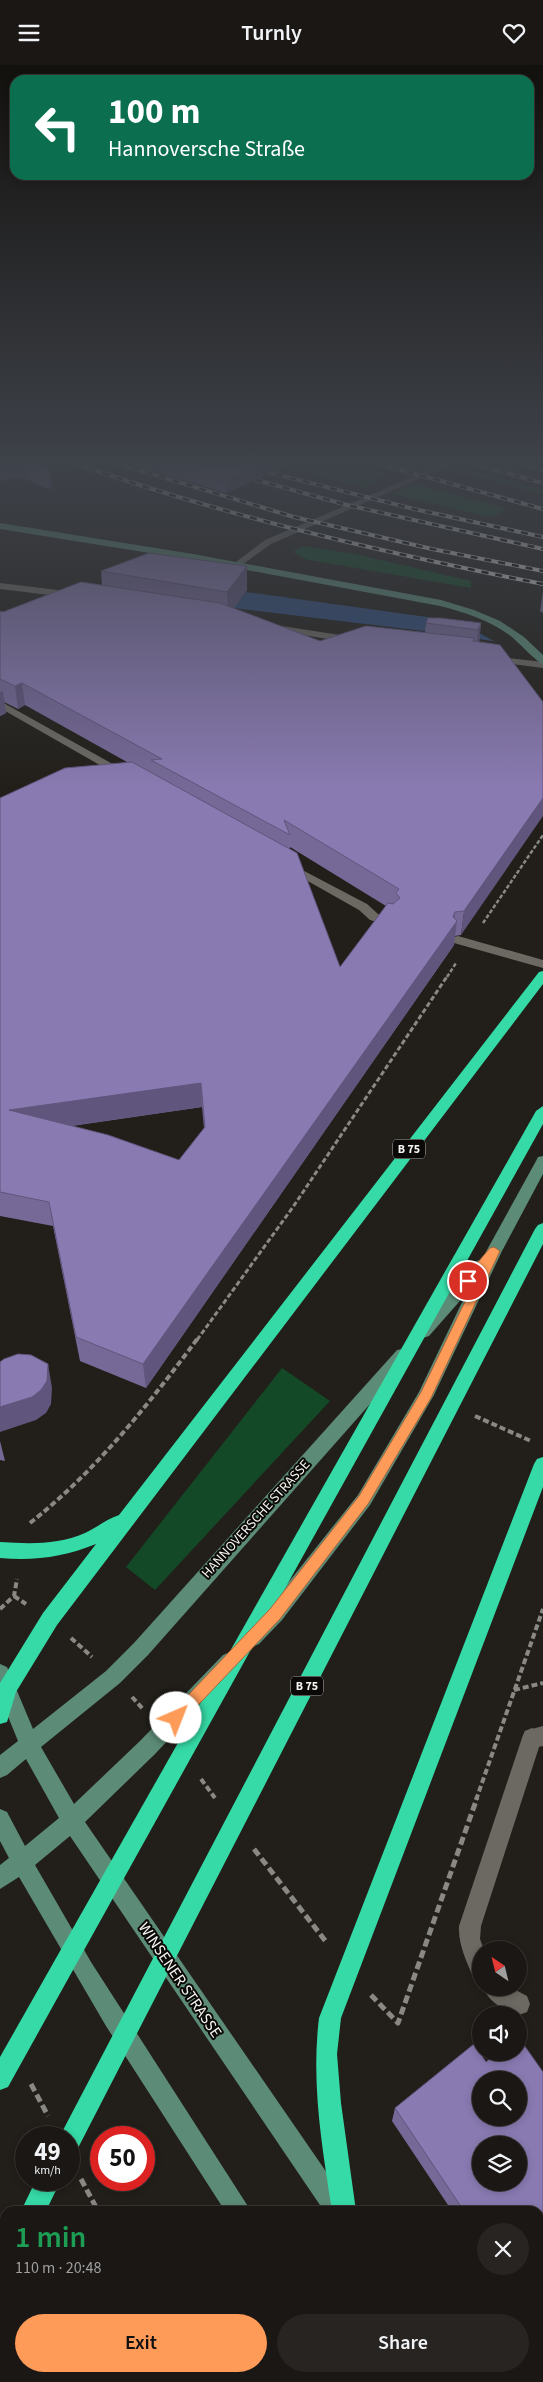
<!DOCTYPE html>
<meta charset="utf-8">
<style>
:root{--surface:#1a1714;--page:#272422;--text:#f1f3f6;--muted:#9f9fa0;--line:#383634;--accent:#fe9b59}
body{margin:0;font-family:"Source Sans 3",sans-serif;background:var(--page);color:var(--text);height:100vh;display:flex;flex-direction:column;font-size:19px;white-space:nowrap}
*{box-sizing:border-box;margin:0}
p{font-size:16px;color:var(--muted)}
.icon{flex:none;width:28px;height:28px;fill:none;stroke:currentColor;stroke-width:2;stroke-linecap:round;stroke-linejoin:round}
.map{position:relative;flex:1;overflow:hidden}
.drawer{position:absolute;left:0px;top:2141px;width:544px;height:176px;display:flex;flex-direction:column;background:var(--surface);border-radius:15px 15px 0 0;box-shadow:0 2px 8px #0003,0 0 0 1px var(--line)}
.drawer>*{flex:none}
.guide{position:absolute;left:10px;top:10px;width:524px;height:105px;border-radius:15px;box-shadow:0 2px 8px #0003,0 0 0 1px var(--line);background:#0b6e4f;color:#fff;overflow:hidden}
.needle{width:32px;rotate:325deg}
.controls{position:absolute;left:472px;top:1876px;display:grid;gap:10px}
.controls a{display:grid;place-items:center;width:55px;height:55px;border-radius:50%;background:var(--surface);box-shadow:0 2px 8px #0003,0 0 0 1px var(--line);font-size:25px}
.speed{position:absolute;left:15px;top:2061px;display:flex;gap:10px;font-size:25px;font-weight:700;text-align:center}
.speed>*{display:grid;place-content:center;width:65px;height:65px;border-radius:50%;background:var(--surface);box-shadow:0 2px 8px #0003,0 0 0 1px var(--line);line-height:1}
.speed small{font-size:12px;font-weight:400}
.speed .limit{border:8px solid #d22;background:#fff;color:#111}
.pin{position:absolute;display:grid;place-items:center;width:42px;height:42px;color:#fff;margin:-21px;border:2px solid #fff;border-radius:50%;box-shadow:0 1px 5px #0007}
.me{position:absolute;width:55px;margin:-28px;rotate:44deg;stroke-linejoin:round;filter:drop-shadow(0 0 4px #0008)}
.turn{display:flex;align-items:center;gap:18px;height:105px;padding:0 15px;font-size:22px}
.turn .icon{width:65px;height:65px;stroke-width:2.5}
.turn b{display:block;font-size:35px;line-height:42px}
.round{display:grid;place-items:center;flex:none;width:52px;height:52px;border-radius:26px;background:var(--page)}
.overview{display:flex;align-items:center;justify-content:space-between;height:85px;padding:0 15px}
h1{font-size:30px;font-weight:600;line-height:38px;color:#1e9e55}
.action{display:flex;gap:10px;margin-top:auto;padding:10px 15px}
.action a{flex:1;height:58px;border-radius:30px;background:var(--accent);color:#111;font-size:20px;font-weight:600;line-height:58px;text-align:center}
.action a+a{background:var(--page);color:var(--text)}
header{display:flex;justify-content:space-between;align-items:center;height:65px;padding:0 15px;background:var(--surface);font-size:22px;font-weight:600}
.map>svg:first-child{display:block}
</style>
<header><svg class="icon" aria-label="menu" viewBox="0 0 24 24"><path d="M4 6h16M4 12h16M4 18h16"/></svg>Turnly<svg class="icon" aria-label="heart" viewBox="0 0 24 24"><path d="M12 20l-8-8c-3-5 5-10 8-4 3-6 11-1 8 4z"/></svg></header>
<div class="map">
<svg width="543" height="2317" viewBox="0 0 543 2317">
<rect width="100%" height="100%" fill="#221f1a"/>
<!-- green -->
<g fill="#134926">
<polygon points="297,399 353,399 387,409 364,423 287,403"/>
<polygon points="426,399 448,399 543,425 543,429"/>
<polygon points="414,418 504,443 503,447 491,452 390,429"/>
<polygon points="302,481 355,489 471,516 471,523 304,494 293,487"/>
<polygon points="282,1303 330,1336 155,1525 126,1502"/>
</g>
<!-- water -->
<polygon fill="#314c7a" points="246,527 543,568 543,584 440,568 234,543"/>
<!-- pier -->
<polygon fill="#221f1a" points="427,549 543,565 543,586 499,579 467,561"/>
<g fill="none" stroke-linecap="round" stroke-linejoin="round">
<!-- path-far3 -->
<g stroke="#8a8884" stroke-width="2.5" stroke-dasharray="4 2" stroke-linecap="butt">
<polyline points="483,858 543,770"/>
<polyline points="447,912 456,898"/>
</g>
<!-- path-far2 -->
<polyline stroke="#8a8884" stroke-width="3" stroke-dasharray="5 2.5" stroke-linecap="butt" points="197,1275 293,1142 448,910"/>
<!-- path-far1 -->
<g stroke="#8a8884" stroke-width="4" stroke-dasharray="6 3" stroke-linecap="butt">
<polyline points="475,1351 531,1376"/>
<path d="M30 1458C96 1406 148 1340 198 1273"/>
<polyline points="14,1531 26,1539"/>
<polyline points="0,1544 14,1531 17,1514"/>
<polyline points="71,1573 92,1592"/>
<polyline points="514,1625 543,1618"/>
<polyline points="132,1632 143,1644"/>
<polyline points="201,1714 215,1733"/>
<polyline points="476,1735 543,1544"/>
</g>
<!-- path -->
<g stroke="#8a8884" stroke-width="5" stroke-dasharray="8 4" stroke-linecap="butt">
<polyline points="254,1784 327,1878"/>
<polyline points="371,1930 398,1958 477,1733"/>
<polyline points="31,2019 48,2051"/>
<polyline points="81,2114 98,2146"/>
<polyline points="191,2312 195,2317"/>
</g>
<!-- lane -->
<g fill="#6c6963" fill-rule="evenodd">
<polygon points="0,518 74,527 79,530 74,533 0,524"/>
<polygon points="275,560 353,572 358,575 353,578 272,565 272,561"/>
<polygon points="492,591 543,597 543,603 489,596 487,594"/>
<polygon points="0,636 127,707 128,709 123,712 119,711 0,643"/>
<polygon points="287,797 367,839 378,849 394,854 396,857 390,861 370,855 359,845 283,802 281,800"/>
<polygon points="458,871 543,895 543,903 454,878 452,875 454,872"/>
<path d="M532 1663 539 1666 542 1673 481 1861 480 1874 484 1885H481V1915L473 1912C466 1895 458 1879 459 1861L522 1673 525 1666Z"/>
<path d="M483 1922H510L527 1931 530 1939 527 1947 519 1950C503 1944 490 1939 483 1922Z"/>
</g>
<!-- street -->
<g fill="#6c6963" fill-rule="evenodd">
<polygon points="443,399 453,399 271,479 239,502 232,500 265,475"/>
<polygon points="543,1661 543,1681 532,1683 525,1680 522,1673 525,1666"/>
</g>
<!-- secondary -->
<g fill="#5c8b77" fill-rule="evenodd">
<path d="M0 458 193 489 441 535 474 545 500 556 524 572 543 590V599C536 597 517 575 508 569 488 555 464 547 440 541L193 495 0 464Z"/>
<polygon points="543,1091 543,1109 502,1186 434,1330 370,1440 282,1555 259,1579 252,1582 245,1579 243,1573 245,1567 268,1543 358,1430 419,1327 466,1229 429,1271 423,1273 417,1271 415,1267 417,1263 477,1196 482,1194 536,1096 538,1092"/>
<polygon points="403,1284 409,1285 411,1290 409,1295 148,1590 120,1618 41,1682 74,1739 141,1675 223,1590 230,1587 237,1590 240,1596 237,1602 155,1689 85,1757 347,2137 350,2146 324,2146 70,1771 35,1800 91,1897 251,2146 225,2146 106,1961 19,1812 0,1824 0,1800 9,1793 0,1776 0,1744 7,1747 25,1781 59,1753 26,1694 7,1710 0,1713 0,1690 18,1676 0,1632 0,1599 7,1602 33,1664 106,1606 134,1578 397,1285"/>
<polygon points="344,2312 371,2312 373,2317 346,2317"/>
<polygon points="434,2312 461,2312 463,2317 436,2317"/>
</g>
<!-- highway -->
<g fill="#35daa6" fill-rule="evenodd">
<path d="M543 906V919L57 1560 16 1627 7 1657 0 1659V1618L43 1548 96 1479C64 1492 35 1496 0 1493V1477C29 1479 58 1480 85 1468 96 1463 107 1454 119 1450L539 907Z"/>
<polygon points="543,1041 543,1059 8,2022 0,2025 0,1992 536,1046"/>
<polygon points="543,1158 543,1179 77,2085 69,2089 69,2072 59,2072 61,2069 535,1164 538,1160"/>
<path d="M543 1392V1422L341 1953 337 1989 341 2038 356 2146H332C322 2082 311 2018 319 1953L534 1399 537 1394Z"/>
<polygon points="36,2115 61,2115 46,2146 21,2146"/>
<polygon points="5,2187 5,2219 0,2221 0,2189"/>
</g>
<!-- rail casing -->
<g stroke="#d6d4d0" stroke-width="4">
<g id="rail">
<path d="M76 399C229 452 385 488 543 519"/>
<polyline points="119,399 294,452 432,484 543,506"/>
<polyline points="235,399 414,444 543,472"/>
<polyline points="379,399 543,444"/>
<polyline points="473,399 543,418"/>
<polyline points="521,399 543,405"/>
<polyline points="242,411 347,440 543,484"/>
</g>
</g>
<!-- rail -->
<use href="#rail" stroke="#0a0907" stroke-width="2.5" stroke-dasharray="7" stroke-linecap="butt"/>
</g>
<!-- wall -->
<g fill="#766998" fill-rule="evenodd">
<polygon points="0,399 41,399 51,408 52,420 50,424 21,412 0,416"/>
<polygon points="132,399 289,399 226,428"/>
<path d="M247 501V525L234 543 320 576 425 568 426 558H481L479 577 500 580 461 870 455 871 454 880 146 1323 80 1296 53 1161 0 1151V733L127 697 25 640 18 644 4 637 6 648 0 651V546L3 547 102 520 101 506ZM290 782 386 841 340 902 290 784ZM202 1042 204 1063 179 1095 72 1061Z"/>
<polygon points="543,526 543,548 540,546"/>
<polygon points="0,1376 5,1396 0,1395"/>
<polygon points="486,1997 543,2007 543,2281 539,2275 539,2146 452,2146 392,2056 395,2043"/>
</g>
<!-- shaded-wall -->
<g fill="#60557c">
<polygon points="264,399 289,399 226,428 226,416"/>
<polygon points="20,400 21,412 0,416 0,403"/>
<polygon points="51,408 52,420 50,424 49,412"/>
<polygon points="247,501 247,525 228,551 227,527"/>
<polygon points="481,558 479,580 476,586 478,565"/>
<polygon points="22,618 25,640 18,644 15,621"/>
<polygon points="3,626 6,648 0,651 0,627"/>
<polygon points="543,733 543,751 461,870 464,846"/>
<polygon points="455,847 454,861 457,856 454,880 146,1323 143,1299 453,852"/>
<polygon points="201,1018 202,1042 13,1069 9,1045"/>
<polygon points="48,1299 52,1323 51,1339 46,1348 36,1355 0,1367 0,1342"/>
</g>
<!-- building -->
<g fill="#897ab1" stroke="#60557c" fill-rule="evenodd">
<polygon points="0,399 41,399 51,408 49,412 20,400 0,403"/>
<polygon points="169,399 264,399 226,416"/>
<polygon points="149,488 247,501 227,527 101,506"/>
<path d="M81 517 220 538 320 576 366 561 474 573 473 576 500 580 543 637V733L464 846 455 847 453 852 457 856 143 1299 76 1272 49 1137 0 1127V733L65 703 132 697 297 788 340 902 388 838 393 839 400 833 396 828 399 824 284 755 290 770 151 695 162 694 22 618 15 621 0 614V546L3 547ZM201 1018 205 1062 179 1095 108 1070 9 1045Z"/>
<polygon points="428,553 440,553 481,558 478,565 426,558"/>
<polygon points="18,1289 31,1290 48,1299 47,1316 41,1325 32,1332 0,1342 0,1297 4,1294"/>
<path d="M519 1973 543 2007V2263L539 2257V2146H464L395 2043 474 1979 486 1997 497 1988H519ZM481 2015H519V2052H481ZM481 2080H519V2118H481Z"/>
</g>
<!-- sky -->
<linearGradient id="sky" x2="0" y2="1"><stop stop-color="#13110e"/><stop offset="0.55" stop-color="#3e4249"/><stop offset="1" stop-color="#3e4249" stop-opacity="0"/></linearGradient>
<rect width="543" height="723" fill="url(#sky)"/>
<!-- route -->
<polygon fill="#fe9b59" stroke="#a5653a" points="494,1182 500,1186 431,1333 368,1439 280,1554 181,1658 176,1660 171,1658 168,1653 171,1648 270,1544 359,1431 421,1327 474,1218 468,1220 462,1216 490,1183"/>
<g text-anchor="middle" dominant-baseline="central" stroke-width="4" stroke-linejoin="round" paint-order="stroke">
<!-- shield labels -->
<g fill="#0a0907" stroke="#afaeab" stroke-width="1">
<rect x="393" y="1074.5" width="32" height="19" rx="4"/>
<rect x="291" y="1611.5" width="32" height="19" rx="4"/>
</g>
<g font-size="12" font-weight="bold" fill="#f6f5f1">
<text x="409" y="1084">B 75</text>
<text x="307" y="1621">B 75</text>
</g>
<!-- street labels -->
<g font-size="14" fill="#f6f5f1" stroke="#0a0907">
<text transform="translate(256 1454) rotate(-48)">HANNOVERSCHE STRASSE</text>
</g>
<!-- near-street labels -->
<g font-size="16" fill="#f6f5f1" stroke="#0a0907">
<text transform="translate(180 1915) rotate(56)">WINSENER STRASSE</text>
</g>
</g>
</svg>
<div class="controls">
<a><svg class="needle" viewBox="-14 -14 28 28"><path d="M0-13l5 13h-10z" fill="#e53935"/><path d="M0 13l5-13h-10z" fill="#9f9fa0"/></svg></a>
<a><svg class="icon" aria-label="sound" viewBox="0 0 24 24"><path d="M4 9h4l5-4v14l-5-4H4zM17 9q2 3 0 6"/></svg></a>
<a><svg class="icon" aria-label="search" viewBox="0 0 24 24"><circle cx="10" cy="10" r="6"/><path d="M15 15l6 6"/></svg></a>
<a><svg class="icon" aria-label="layers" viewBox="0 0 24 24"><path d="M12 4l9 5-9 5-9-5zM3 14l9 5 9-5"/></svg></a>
</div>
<div class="speed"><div>49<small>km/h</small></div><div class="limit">50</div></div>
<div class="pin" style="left:468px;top:1216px;background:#d93025"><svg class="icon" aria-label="arrive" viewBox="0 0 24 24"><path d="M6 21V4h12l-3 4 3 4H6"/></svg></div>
<svg class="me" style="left:176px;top:1653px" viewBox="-20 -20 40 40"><circle r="19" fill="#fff"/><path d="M0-13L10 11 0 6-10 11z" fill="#fe9b59"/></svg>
<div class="guide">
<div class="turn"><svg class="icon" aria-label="left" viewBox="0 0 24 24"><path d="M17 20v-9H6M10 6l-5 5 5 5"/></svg><div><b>100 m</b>Hannoversche Straße</div></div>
</div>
<section class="drawer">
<div class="overview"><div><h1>1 min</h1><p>110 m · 20:48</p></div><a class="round"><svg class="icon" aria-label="close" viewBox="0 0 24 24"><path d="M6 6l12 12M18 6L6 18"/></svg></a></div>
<div class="action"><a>Exit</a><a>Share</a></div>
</section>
</div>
